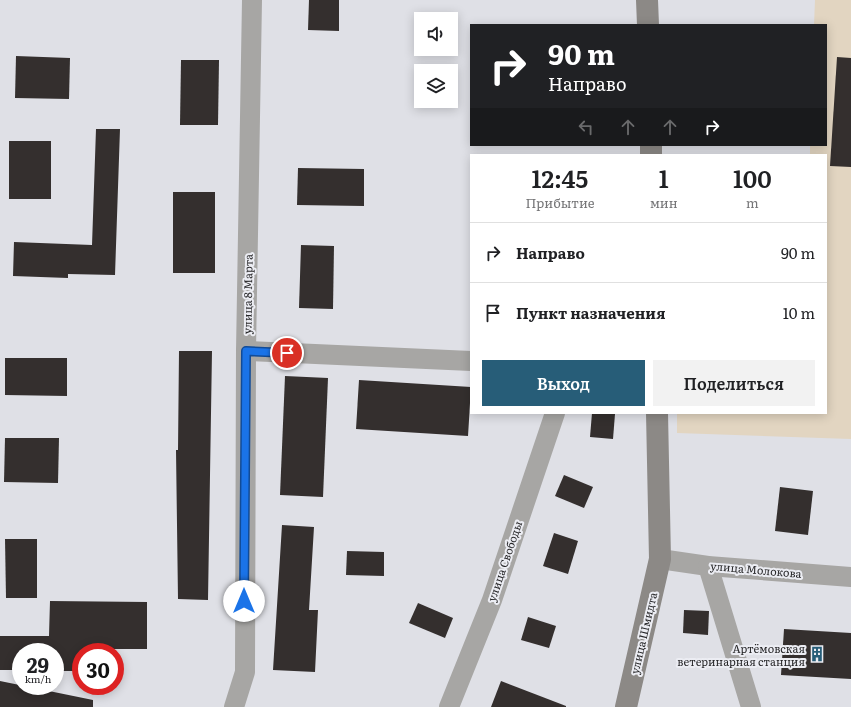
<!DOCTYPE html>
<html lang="ru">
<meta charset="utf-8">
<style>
:root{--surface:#fff;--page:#f2f2f2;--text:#202124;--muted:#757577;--line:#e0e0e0;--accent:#275d78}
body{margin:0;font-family:Literata,serif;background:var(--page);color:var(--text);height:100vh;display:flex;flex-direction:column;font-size:15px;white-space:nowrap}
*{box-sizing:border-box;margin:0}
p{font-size:13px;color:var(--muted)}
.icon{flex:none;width:22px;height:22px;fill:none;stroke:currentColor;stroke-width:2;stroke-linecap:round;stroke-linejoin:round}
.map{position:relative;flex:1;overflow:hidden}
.sheet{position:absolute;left:470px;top:154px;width:357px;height:260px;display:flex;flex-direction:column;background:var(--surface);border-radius:0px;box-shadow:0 2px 10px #0003}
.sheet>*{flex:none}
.banner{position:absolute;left:470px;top:24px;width:357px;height:122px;border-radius:0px;box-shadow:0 2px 10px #0003;background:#202124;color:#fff;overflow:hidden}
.fabs{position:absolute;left:414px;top:12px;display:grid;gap:8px}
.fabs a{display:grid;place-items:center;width:44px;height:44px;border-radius:0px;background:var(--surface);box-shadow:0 2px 10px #0003;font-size:20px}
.speed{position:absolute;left:12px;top:643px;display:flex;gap:8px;font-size:20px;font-weight:700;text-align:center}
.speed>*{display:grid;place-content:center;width:52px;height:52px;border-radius:50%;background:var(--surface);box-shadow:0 2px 10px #0003;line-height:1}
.speed small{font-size:10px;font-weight:400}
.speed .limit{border:6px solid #d22;background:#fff;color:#111}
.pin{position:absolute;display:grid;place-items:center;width:34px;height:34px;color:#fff;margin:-17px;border:2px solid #fff;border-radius:50%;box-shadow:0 1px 4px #0007}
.me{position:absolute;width:44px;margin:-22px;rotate:0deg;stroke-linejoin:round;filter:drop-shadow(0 0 3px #0008)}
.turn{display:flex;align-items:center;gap:14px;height:84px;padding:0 12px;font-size:18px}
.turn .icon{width:52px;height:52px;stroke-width:2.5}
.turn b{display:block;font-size:28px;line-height:34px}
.lanes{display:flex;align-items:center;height:38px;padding:0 12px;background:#0003;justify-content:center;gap:20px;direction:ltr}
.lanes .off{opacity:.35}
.eta{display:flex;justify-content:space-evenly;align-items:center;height:68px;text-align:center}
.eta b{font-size:24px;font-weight:600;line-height:28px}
.primary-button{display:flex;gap:8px;margin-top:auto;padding:8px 12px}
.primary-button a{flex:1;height:46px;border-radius:0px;background:var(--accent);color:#fff;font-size:16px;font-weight:600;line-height:46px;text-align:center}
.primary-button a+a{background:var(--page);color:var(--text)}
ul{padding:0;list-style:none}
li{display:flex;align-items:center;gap:12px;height:60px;padding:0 12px;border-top:1px solid var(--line)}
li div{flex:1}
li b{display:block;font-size:15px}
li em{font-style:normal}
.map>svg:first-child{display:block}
</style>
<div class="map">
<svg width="851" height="707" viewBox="0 0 851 707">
<rect width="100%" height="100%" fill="#dfe0e6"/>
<!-- industrial -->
<polygon fill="#e2d5c1" points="815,0 851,0 851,439 677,433 677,413 826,413 826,155 810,155 810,145 826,145 826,25 814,25"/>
<!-- building -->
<g fill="#342f2e">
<polygon points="309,0 339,0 339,31 308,30"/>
<polygon points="16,56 70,58 69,99 15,98"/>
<polygon points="837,57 851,58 851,167 830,166"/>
<polygon points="181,60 219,60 218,125 180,125"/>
<polygon points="96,129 120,129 115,275 68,274 68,278 13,276 14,242 92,245"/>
<rect x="9" y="141" width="42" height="58"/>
<polygon points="298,168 364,169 364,206 297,205"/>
<rect x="173" y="192" width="42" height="81"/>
<polygon points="301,245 334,246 333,309 299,308"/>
<polygon points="179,351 212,351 208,600 178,599 176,450 178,450"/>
<polygon points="5,358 67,358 67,396 5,395"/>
<polygon points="285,376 328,378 323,497 280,495"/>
<polygon points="359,380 471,387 468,436 356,429"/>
<polygon points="592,413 615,414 613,439 590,437"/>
<polygon points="5,438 59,438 58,483 4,482"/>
<polygon points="564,475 593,487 584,508 555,496"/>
<polygon points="780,487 813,491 808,535 775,531"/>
<polygon points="282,525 314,527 309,610 318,610 315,672 273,670"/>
<polygon points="554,533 578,541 568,574 543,566"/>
<polygon points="5,539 37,539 37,598 6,598"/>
<polygon points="347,551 384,552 384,576 346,575"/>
<polygon points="50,601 147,602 147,649 87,649 87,652 81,652 81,671 55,671 55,652 21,652 21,670 0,670 0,636 49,636"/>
<polygon points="418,603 453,618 445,638 409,623"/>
<polygon points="684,610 709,611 708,635 683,633"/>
<polygon points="528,617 556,626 549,648 521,640"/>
<polygon points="784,629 851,633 851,679 781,675"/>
<polygon points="0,681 93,700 93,707 0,707"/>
<polygon points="501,681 566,706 566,707 491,707"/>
</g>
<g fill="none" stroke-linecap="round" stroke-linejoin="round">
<!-- street -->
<g stroke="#a7a6a4" stroke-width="20">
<polyline points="246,351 471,361"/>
<polyline points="660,559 708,566 851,577"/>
<polyline points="708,566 751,707"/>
<polyline points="234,707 245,672 246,351 252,0"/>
<polyline points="449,707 492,600 555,413"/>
</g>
<!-- secondary -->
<g stroke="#8c8986" stroke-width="22">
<polyline points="647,0 648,25"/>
<polyline points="651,145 651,155"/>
<polyline points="626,707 660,559 657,413"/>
</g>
</g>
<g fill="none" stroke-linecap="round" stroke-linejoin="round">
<!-- route casing -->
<g stroke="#114b97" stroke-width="10">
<polyline id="route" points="244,601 246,351 287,353"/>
</g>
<!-- route -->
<use href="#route" stroke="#1a73e8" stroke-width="7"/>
</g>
<!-- icons -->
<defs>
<g id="building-bare" transform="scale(1.2)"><path d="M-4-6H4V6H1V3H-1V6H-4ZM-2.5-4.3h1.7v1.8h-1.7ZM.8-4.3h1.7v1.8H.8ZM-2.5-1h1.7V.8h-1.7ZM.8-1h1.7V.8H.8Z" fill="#275d78" stroke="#ecedf3" stroke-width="2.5" paint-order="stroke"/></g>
</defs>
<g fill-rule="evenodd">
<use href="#building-bare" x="817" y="654"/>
</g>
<g text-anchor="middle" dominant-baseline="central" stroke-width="4" stroke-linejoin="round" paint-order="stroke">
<!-- street labels -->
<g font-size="11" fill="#272729" stroke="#ecedf3">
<text transform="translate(247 294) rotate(-89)">улица 8 Марта</text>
<text transform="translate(504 561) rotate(-71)">улица Свободы</text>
<text transform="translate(756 569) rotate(5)">улица Молокова</text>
<text transform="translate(643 633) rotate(-77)">улица Шмидта</text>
</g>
<!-- poi labels -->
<g font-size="11" fill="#272729" stroke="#ecedf3" text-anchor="end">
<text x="805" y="648">Артёмовская<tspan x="805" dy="13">ветеринарная станция</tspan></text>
</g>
</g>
</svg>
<div class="fabs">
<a><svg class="icon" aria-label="sound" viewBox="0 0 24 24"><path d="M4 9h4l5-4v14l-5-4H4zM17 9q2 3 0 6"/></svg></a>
<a><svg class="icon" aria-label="layers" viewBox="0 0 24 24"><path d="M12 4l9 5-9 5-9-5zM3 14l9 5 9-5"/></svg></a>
</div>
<div class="speed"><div>29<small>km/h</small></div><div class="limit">30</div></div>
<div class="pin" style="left:287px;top:353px;background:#d93025"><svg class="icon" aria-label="arrive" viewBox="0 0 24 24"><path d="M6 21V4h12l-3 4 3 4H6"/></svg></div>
<svg class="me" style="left:244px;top:601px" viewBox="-20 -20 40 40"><circle r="19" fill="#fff"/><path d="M0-13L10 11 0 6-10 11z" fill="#1a73e8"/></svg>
<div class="banner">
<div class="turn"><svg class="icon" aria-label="right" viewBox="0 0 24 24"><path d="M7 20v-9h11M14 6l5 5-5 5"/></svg><div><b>90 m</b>Направо</div></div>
<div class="lanes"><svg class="icon off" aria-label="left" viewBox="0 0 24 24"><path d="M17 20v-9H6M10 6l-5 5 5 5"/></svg><svg class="icon off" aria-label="ahead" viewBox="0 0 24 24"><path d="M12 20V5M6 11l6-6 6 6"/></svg><svg class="icon off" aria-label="ahead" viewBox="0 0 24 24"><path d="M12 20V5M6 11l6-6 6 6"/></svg><svg class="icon" aria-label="right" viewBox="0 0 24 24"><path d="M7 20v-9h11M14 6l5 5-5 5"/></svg></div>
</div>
<section class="sheet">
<div class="eta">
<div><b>12:45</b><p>Прибытие</p></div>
<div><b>1</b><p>мин</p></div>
<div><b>100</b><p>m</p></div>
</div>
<ul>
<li><svg class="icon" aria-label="right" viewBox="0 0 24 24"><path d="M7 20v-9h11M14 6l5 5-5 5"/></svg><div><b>Направо</b></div><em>90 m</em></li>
<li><svg class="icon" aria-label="arrive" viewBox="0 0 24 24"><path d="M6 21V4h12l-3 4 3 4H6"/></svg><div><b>Пункт назначения</b></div><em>10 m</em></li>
</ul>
<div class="primary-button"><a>Выход</a><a>Поделиться</a></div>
</section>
</div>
